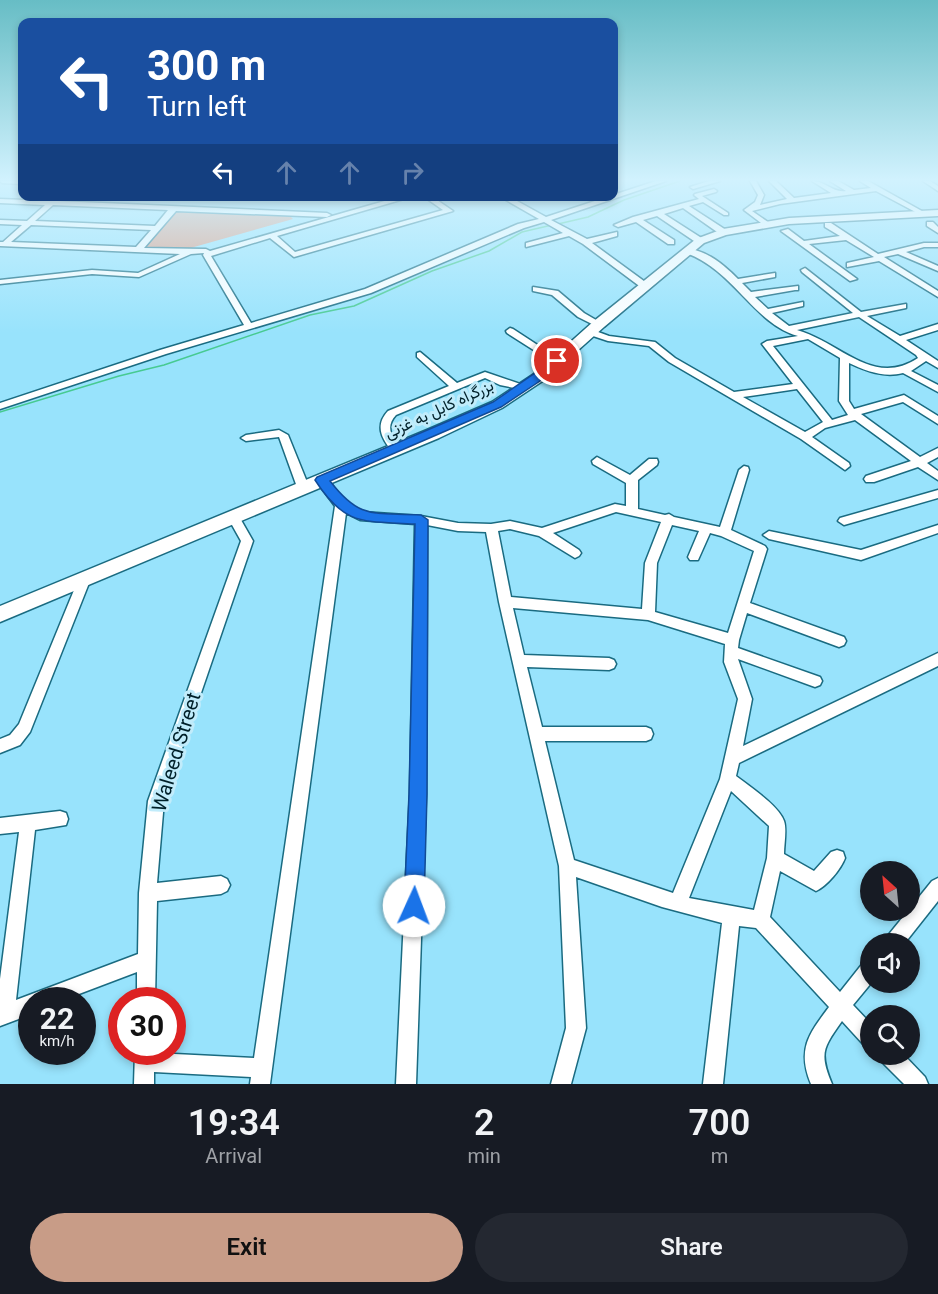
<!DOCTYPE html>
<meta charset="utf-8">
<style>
:root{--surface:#171b24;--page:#242831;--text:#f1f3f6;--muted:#9ea1a6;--accent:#c89c87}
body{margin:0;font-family:Roboto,Vazirmatn,sans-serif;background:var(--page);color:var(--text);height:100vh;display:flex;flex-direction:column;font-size:22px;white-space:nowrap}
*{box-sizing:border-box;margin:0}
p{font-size:20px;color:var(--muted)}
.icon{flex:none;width:33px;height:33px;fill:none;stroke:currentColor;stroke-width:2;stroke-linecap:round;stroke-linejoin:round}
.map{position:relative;height:1084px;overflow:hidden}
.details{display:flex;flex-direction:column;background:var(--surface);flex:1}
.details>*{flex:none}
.banner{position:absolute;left:18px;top:18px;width:600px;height:183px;border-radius:12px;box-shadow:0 3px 9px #0003;background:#1a4fa0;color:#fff;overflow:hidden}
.needle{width:39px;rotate:333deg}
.fabs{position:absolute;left:860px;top:861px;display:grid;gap:12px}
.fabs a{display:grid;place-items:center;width:60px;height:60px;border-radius:50%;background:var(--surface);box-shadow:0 3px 9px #0003;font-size:30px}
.speed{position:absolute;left:18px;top:987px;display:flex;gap:12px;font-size:30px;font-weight:700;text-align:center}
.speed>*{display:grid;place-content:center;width:78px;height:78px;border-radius:50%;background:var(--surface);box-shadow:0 3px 9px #0003;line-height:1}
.speed small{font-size:15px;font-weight:400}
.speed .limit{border:9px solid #d22;background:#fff;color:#111}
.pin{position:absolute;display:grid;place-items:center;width:51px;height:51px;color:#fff;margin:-26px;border:3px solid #fff;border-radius:50%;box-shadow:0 2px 6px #0007}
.me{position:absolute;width:66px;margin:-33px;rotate:2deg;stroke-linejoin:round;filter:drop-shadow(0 0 4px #0008)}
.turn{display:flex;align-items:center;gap:21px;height:126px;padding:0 30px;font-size:27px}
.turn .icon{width:78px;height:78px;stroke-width:2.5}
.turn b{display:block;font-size:42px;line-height:51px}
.lanes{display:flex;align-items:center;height:57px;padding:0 30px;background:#0003;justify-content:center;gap:30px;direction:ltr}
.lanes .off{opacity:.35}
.eta{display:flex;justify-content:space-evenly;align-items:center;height:102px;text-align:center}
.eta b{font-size:36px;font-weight:600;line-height:42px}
.primary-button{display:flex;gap:12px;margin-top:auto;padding:12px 30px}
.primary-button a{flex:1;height:69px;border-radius:36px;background:var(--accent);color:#111;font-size:24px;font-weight:600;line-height:69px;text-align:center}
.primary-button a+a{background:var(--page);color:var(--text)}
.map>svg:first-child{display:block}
</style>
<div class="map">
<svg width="938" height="1084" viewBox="0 0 938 1084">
<rect width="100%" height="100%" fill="#98e3fc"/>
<!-- green -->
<polygon fill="#de9a81" points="177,210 289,215 293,219 187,249 144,247"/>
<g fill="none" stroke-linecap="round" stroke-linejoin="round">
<!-- stream -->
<g stroke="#47ca91" stroke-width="1.5">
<polyline points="558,224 588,217 624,200 680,181"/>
<polyline points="0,412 119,376 164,365 310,315 354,306 432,271 489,251 522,232 552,225"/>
</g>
<!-- minor casing -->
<g stroke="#1a6b81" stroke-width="3">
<g id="minor">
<polygon points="0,181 22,181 22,184 2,183"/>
<path d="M656 181H666L551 220 587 239 617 232V236L592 243 648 284V288H642L583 244 569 236 526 247V243L563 233 544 222 524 228 371 293 166 354 0 409V403L160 350 244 325 203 255 204 253 191 254 139 277 92 274 0 284V280L92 270 138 273 180 254 0 246V242H3L22 225 0 224V220L27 221 45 205 0 203V199L50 201 54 199 57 201 327 213 331 215 327 217 176 211 144 248 206 249 210 251 402 196H414L277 236 295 252 443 210 423 196H431L453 211 294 257 270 238 211 256 251 323 365 289 518 224 539 219 499 196H508L546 217ZM53 205 168 210 155 226 35 221ZM31 225 151 230 136 247 11 242Z"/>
<polygon points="709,181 720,181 693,189 690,187"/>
<path d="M750 181H756L764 195 760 205 787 199 769 181H776L794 198 831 193 812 181C825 181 833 193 846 191L830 181H838L854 190 871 188 860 181H868L929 215 923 216 876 191 780 204 752 211 768 222 769 224 765 226 744 210 755 202 758 195Z"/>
<polygon points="923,181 930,181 938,186 938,191"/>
<polygon points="714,189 717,191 716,192 702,196 728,213 728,215 724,215 703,202 689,206 726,230 726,234 720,234 683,208 664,214 703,239 703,243 697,243 657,216 643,220 674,240 674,244 668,244 636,222 618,227 614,225 633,217 699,199 694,195 695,194"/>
<polygon points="927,222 933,222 938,227 938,233 927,226"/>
<polygon points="825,223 831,223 878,254 924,243 938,243 938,247 924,247 906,252 938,266 938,271 898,254 884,257 938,291 938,297 879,261 847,267 847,263 874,257 846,240 809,244 857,279 850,281 781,231 788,229 804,241 840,236 825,227"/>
<path d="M686 249C706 249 725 266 738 279L775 273V277L742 283 751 292 798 286V290H795L755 297 768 309 803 302V306L772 313 789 326 853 313 802 272 801 270 805 268 861 312 906 304V308L867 316 900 336 938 324V330L906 340 938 361V368L926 361 911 371 938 385V392L903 373C884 378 866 371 849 363V401L854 409 904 395 938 416V424L903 402 861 414 920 457 938 448V457L927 463 938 471V480L918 467 874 482H866L864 479 866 476 911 461 855 420 825 428 812 437 849 463 850 466 845 470 801 439 669 362 649 346 608 341 587 334 586 332 590 329 609 336 655 342 675 358 734 392 793 384 762 344 767 341 798 336C754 324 734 270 686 253ZM859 317 916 355 918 358C873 388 840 342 797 330ZM808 339 840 358 839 401 848 415 832 420 773 346ZM797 389 823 422 805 432 743 397Z"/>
<polygon points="533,287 558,291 584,313 603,324 596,326 578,317 552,295 533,291"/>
<polygon points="510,328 513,329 562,361 557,364 554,363 507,333 506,331"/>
<path d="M420 352 457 383 485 372 529 387 524 390 500 385 485 378 396 415C384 428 393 438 401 449L396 452 392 451C381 438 375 425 388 411L449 386 417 357V353Z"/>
<polygon points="279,430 288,435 309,487 307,490 299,490 297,487 279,437 246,441 241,438 246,435"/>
<path d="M597 457 630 475 649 459H657L658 462 657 465 638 480V509L665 515 669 514 674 517 720 527 739 470 744 466 748 467 749 470 731 530 765 546 767 549 750 603 844 637 846 641 844 645 839 647 747 613 739 640 738 648 820 677 822 681 820 685 815 687 738 659 752 699 743 746 938 653V666L739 763 736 776C749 786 779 806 784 821 787 830 784 844 784 854L814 871 831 852 837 850 843 852 845 858C841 869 827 886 816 891L780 871 770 917 840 992 863 963 870 961V982H872L853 1005 870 1023V1047L863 1044 842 1021C823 1048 819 1053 832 1084H811C797 1050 808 1035 829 1007L756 928 739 926 723 1084H703L722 923 662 907 576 877 586 1028 571 1084H551L566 1028 559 866 499 602 486 532 458 531 427 525 426 794 416 1084H396L410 794 415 524 360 520 346 513 270 1084H250L251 1077 154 1072V1084H134L135 1052 254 1058 335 506 318 483 316 480 318 477H326L345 502 362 512 421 516 458 523 491 524 510 521 542 528 615 504 626 506V483L593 464 592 461ZM616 512 661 522 645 563 642 609 511 597 498 531 510 529 539 536 575 558 579 556 581 553 579 550 553 533ZM672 525 699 531 688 557 690 560H698L710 533 721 536 754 551 728 633 655 612 657 563ZM513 608 648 620 725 644 724 662 738 699 720 779 673 893 574 860 545 741H646L651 739 653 734 651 729 646 727H542L527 667 609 670 614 668 616 664 614 660 609 658 524 655ZM731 791 769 826 767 858 754 910 689 898Z"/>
<polygon points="938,490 938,498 844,525 838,521 840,518"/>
<polygon points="233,512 237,513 253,541 164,801 157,883 221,876 227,879 230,885 227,891 221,894 157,901 155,1000 137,1000 137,972 63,1000 32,1000 32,1014 0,1026 0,979 19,832 0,834 0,818 60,811 66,813 68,819 66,825 35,830 16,1000 138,954 139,893 148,801 241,541 227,516"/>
<polygon points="938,525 938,533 861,560 769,539 763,535 769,531 861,550"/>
<polygon points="85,573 89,575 91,578 30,732 20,745 0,753 0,739 10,735 19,724 79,578 81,575"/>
<polygon points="938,878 938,901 904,944 883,944 886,938 932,881"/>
<polygon points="878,1054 903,1054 925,1077 928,1084 904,1084 881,1061"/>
</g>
</g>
<!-- highway casing -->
<g stroke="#1a6b81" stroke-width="3">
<polygon id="highway" points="938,210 938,216 789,224 726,235 704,243 604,327 547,378 502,408 439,438 0,622 0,606 427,430 492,402 537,372 594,321 696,239 723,229 789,218"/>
</g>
<!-- minor -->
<use href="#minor" fill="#fff" fill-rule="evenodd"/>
<!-- highway -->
<use href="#highway" fill="#fff" fill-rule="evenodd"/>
</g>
<!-- sky -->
<linearGradient id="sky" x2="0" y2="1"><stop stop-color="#67bdc5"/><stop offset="0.54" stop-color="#d1f2fe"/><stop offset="1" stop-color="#d1f2fe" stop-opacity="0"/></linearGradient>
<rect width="938" height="333" fill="url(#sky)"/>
<!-- route -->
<path fill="#1a73e8" stroke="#114b97" stroke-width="1.5" d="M557 358 562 361 546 377 501 407 330 481C361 521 374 512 421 515L428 520 427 794 424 906 421 913 414 916 407 913 404 906 409 794 415 524C364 521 345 527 315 480L317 477 493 402Z"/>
<g text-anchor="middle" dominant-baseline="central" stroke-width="6" stroke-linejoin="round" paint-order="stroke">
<!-- street labels -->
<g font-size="16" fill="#002029" stroke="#c1ecfb">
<text transform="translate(439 409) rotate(-25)">بزرگراه کابل به غزنی</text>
</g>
<!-- near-street labels -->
<g font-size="20" fill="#002029" stroke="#c1ecfb">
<text transform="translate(176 752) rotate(-73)">Waleed Street</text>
</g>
</g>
</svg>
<div class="fabs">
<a><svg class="needle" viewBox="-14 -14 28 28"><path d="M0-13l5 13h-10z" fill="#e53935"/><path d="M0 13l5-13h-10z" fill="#9ea1a6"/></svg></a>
<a><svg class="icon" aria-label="sound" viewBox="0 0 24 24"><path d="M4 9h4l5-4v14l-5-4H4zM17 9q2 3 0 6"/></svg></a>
<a><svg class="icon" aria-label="search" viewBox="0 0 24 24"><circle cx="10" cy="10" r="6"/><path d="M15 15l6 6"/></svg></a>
</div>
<div class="speed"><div>22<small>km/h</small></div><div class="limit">30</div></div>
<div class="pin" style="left:557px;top:361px;background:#d93025"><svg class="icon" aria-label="arrive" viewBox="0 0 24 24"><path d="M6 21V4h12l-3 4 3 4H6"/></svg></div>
<svg class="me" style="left:414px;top:906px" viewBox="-20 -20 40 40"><circle r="19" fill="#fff"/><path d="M0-13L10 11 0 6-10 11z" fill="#1a73e8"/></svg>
<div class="banner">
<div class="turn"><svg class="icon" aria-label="left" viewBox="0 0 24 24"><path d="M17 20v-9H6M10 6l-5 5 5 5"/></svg><div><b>300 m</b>Turn left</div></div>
<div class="lanes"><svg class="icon" aria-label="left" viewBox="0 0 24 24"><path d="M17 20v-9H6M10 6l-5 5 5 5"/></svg><svg class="icon off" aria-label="ahead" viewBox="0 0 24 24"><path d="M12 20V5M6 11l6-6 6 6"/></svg><svg class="icon off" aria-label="ahead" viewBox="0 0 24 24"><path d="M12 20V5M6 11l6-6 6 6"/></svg><svg class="icon off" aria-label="right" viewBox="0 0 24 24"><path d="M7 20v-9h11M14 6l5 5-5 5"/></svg></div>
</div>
</div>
<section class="details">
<div class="eta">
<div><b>19:34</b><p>Arrival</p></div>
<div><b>2</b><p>min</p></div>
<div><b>700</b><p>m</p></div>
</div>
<div class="primary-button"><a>Exit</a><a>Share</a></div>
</section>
